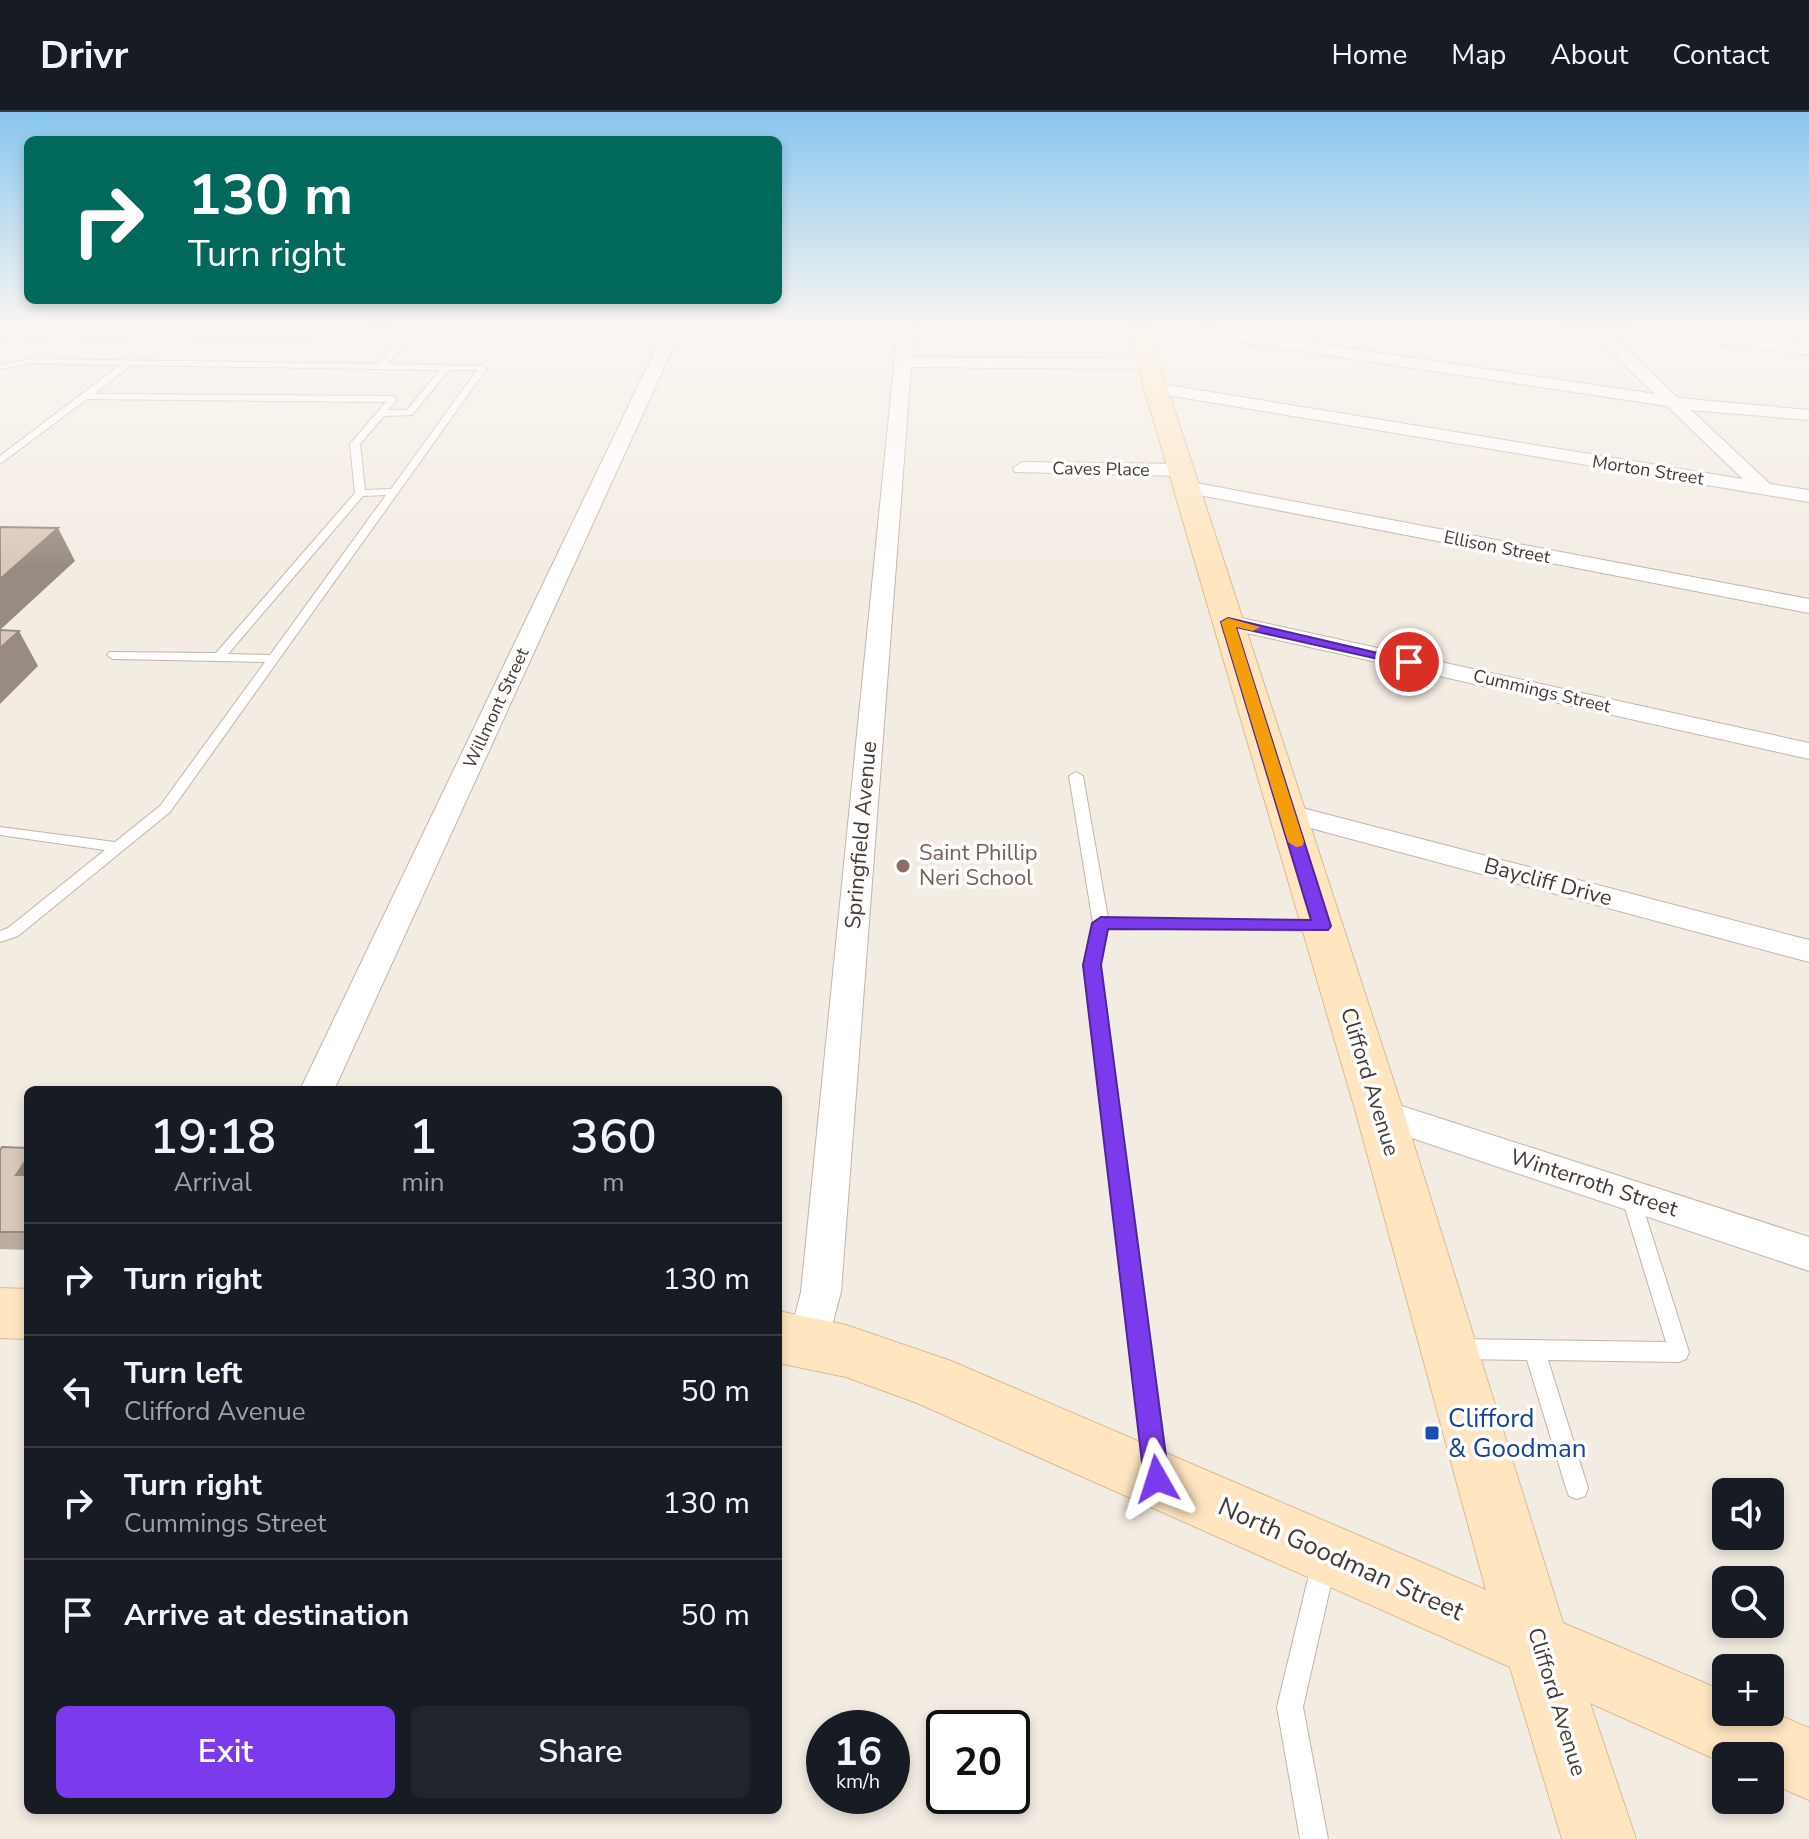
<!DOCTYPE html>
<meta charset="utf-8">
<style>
:root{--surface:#171b24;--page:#20242c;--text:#f1f3f6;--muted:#9ea1a6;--line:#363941;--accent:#7c3aed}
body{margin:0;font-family:"Nunito Sans",sans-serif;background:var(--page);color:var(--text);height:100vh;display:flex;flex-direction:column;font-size:30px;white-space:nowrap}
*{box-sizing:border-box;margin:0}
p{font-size:26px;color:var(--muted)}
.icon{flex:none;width:44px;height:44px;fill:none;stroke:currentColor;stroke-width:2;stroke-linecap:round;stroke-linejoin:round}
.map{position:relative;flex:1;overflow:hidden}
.sheet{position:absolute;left:24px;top:974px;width:758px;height:728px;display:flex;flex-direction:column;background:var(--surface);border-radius:12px;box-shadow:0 4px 12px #0003}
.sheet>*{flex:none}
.banner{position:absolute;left:24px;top:24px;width:758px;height:168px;border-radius:12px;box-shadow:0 4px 12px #0003;background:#00695c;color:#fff;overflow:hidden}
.fabs{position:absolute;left:1712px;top:1366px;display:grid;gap:16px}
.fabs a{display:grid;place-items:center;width:72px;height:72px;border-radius:12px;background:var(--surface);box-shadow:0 4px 12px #0003;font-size:40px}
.speed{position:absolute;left:806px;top:1598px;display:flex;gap:16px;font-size:40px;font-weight:700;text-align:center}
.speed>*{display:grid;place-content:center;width:104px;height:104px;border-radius:50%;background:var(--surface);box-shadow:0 4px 12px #0003;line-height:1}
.speed small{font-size:20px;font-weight:400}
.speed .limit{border:4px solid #111;border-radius:12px;background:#fff;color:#111}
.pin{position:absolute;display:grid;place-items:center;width:68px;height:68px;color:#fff;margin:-34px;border:4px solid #fff;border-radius:50%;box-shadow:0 2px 8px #0007}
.me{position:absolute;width:88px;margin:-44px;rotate:354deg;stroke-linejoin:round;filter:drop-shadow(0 0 6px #0008)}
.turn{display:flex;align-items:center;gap:28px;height:168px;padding:0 32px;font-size:36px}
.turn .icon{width:104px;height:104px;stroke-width:2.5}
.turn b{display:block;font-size:56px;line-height:68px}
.eta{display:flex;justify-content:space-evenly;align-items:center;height:136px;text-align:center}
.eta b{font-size:48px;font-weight:600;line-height:56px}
.primary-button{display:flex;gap:16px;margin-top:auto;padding:16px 32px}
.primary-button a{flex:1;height:92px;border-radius:12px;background:var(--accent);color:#fff;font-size:32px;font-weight:600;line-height:92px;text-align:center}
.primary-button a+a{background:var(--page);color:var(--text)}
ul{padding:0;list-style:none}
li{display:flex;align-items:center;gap:24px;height:112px;padding:0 32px;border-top:2px solid var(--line)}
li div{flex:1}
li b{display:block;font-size:30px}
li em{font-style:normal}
header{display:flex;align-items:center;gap:48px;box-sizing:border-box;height:112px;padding:0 40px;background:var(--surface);border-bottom:2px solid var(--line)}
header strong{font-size:38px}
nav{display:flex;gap:44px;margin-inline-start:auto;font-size:28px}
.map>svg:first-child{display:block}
</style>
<header>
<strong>Drivr</strong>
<nav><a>Home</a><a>Map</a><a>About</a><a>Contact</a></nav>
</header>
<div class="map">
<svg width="1809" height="1727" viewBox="0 0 1809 1727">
<rect width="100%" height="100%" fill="#f3ece3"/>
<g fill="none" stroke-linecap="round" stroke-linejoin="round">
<!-- service casing -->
<g stroke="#c2b4a8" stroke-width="2">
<g id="service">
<path d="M413 214H421L388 252 483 254 487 256 170 700 18 824 0 830V819L8 816 105 738 0 723V715L115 730 160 694 265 550 113 547 107 543 109 540 216 541 355 381 350 332 386 290 87 287 0 352V344L120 253 31 251 0 257V253L31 247 379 252ZM131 253 440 258 407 298H388L397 287 393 284 94 282ZM449 258H477L391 377 365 378 360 332 384 304 412 303ZM386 383 270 543 228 542 363 384Z"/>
<polygon points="1076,660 1083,664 1108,806 1320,809 1328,814 1320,819 1108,816 1100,853 1166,1358 1163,1366 1155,1369 1147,1366 1144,1358 1084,853 1093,811 1069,664"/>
<polygon points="1630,1075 1637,1077 1639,1083 1689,1240 1686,1247 1679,1250 1548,1248 1588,1376 1585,1384 1577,1387 1569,1384 1566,1376 1527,1248 1457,1247 1450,1244 1447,1237 1450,1230 1457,1227 1666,1230 1621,1083 1623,1077"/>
<polygon points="1324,1438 1332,1442 1336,1450 1303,1595 1328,1727 1300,1727 1277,1595 1312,1450 1316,1442"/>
</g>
</g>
<!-- minor casing -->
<g stroke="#c2b4a8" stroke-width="2">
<g id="minor">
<polygon points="667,214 683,214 334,978 300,978"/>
<polygon points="898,214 914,214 911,245 1147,247 1155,252 1147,257 911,255 841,1180 824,1243 809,1249 794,1243 788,1230 801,1180"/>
<polygon points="1158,214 1198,214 1655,282 1594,224 1555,219 1547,214 1696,218 1809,233 1809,243 1696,228 1614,225 1678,286 1809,298 1809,308 1691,298 1770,372 1809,378 1809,390 1149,280 1149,272 1155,271 1743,367 1667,294 1166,219"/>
<polygon points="1022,350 1180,352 1190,358 1180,364 1015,360 1013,356"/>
<polygon points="1186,369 1809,487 1809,501 1179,379 1176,375 1179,371"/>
<polygon points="1228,503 1809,631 1809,647 1220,515 1217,510 1220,505"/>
<polygon points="1287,692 1809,828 1809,850 1277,707 1273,701 1277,695"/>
<polygon points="1380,987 1809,1125 1809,1159 1367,1011 1362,1001 1367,991"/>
</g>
</g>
<!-- secondary casing -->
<g stroke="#dbbb90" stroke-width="2">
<g id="secondary">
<polygon points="1126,214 1147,214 1404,1001 1563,1511 1726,1580 1726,1600 1770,1599 1809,1616 1809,1688 1770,1671 1770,1644 1726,1644 1726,1652 1590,1591 1636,1727 1562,1727 1510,1555 917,1291 846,1265 778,1251 778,1199 846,1213 951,1249 1486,1478 1356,1001"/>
<polygon points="0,1176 28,1177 28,1227 0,1226"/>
</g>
</g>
<!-- path -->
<g stroke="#c3ab95" stroke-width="3" stroke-dasharray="2 2" stroke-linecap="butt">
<polyline points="34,220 28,227 47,232"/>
<polyline points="0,225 47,217 94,227 144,223 291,227 391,214"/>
</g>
<!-- service -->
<use href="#service" fill="#fff" fill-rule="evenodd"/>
<!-- minor -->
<use href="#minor" fill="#fff" fill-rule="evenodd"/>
<!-- secondary -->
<use href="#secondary" fill="#ffe6c1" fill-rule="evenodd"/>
</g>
<!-- wall -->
<polygon fill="#bbaca0" points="28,1036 28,1138 0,1137 0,1038"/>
<!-- shaded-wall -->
<g fill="#988c82">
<polygon points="58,416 75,449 0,518 0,467"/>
<polygon points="19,519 38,554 0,592 0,536"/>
<polygon points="28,1045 28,1077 16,1063"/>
</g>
<!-- building -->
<g fill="#d9c8ba" stroke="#988c82" stroke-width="2">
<polygon points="0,415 58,416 0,467"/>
<polygon points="0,518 19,519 0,536"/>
<polygon points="2,1035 28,1036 28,1045 16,1063 28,1063 28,1120 0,1120 0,1038"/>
</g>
<!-- sky -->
<linearGradient id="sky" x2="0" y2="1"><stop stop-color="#88c6ee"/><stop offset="0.47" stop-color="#faf6f2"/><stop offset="1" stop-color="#faf6f2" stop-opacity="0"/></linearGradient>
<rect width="1809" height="456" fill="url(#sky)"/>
<!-- route -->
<polygon fill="#7c3aed" stroke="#51269a" stroke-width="2" points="1228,506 1416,550 1409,554 1236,515 1331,814 1328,818 1108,817 1101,853 1169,1367 1166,1376 1157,1380 1148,1376 1144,1367 1083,853 1092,811 1101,805 1311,808 1221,510"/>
<!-- slow -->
<polygon fill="#f59e0b" points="1228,506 1260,515 1253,519 1236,515 1304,730 1302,734 1296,735 1288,730 1221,510"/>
<!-- markers -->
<circle fill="#8d6e63" stroke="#fff" stroke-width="3" cx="903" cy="754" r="8"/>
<rect fill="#1a4fb4" stroke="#fff" stroke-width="3" x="1424" y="1313" width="16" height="16" rx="4"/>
<g text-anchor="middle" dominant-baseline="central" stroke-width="7" stroke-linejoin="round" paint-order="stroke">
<!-- far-street labels -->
<g font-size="18" fill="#463b33" stroke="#fff">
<text transform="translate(1101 357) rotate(1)">Caves Place</text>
<text transform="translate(1648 358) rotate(9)">Morton Street</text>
<text transform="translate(1497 435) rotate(11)">Ellison Street</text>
<text transform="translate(1542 579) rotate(13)">Cummings Street</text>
<text transform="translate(496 596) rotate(-65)">Willmont Street</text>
</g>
<!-- street labels -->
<g font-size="22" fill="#463b33" stroke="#fff">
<text transform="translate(861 723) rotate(-85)">Springfield Avenue</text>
<text transform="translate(1548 770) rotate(15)">Baycliff Drive</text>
<text transform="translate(1370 970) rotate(73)">Clifford Avenue</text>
<text transform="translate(1594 1071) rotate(18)">Winterroth Street</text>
<text transform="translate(1557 1590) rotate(73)">Clifford Avenue</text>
</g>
<!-- education labels -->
<g font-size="22" fill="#785e54" stroke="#fff" text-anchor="start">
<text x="919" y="741">Saint Phillip<tspan x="919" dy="25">Neri School</tspan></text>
</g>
<!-- near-transit labels -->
<g font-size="26" fill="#164399" stroke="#fff" text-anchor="start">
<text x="1448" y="1306">Clifford<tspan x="1448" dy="30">&amp; Goodman</tspan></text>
</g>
<!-- near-street labels -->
<g font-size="26" fill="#463b33" stroke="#fff">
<text transform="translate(1341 1447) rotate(24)">North Goodman Street</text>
</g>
</g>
</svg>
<div class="fabs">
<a><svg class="icon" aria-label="sound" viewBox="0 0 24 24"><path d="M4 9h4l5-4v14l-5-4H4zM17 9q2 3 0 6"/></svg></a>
<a><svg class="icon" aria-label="search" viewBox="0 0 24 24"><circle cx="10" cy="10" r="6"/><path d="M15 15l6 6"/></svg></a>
<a>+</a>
<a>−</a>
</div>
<div class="speed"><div>16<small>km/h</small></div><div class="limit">20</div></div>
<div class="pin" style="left:1409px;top:550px;background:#d93025"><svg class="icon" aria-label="arrive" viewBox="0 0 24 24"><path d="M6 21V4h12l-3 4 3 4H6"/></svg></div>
<svg class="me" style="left:1157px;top:1367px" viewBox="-20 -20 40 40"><path d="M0-17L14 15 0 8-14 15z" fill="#7c3aed" stroke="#fff" stroke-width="4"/></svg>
<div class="banner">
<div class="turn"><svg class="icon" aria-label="right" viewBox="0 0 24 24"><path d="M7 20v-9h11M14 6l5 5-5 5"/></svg><div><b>130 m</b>Turn right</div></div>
</div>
<section class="sheet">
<div class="eta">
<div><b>19:18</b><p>Arrival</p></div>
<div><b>1</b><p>min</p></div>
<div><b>360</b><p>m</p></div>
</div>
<ul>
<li><svg class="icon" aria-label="right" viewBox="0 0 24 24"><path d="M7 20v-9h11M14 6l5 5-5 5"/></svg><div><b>Turn right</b></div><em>130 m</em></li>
<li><svg class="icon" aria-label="left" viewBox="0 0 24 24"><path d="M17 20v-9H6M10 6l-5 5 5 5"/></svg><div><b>Turn left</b><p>Clifford Avenue</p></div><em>50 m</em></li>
<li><svg class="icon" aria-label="right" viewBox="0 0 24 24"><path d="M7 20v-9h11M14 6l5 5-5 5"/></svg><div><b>Turn right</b><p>Cummings Street</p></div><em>130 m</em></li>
<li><svg class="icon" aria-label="arrive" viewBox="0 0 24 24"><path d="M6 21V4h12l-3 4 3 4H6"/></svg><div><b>Arrive at destination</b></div><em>50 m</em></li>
</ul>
<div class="primary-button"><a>Exit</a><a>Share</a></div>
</section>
</div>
